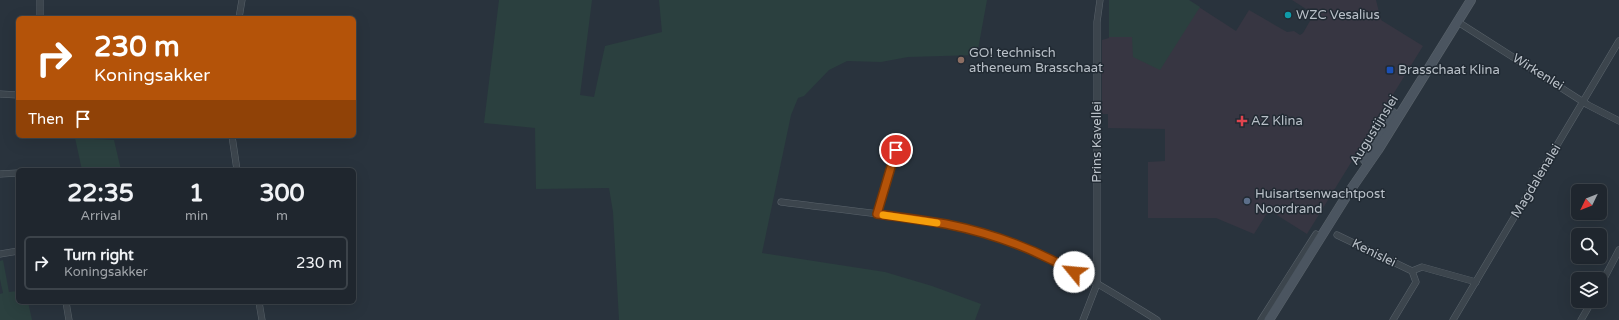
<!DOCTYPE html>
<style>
:root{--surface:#1f262e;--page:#2c323a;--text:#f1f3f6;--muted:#a1a5aa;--line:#3c434a}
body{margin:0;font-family:"Varela Round",sans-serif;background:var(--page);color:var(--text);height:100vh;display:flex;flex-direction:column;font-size:15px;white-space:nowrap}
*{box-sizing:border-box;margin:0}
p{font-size:13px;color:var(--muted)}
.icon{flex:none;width:22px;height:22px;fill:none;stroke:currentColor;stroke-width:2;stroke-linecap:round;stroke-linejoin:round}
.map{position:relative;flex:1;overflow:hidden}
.panel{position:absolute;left:16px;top:168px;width:340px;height:136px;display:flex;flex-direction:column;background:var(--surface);border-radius:6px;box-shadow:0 4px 16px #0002,0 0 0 1px var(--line)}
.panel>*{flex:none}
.guide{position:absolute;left:16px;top:16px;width:340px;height:122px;border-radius:6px;box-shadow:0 4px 16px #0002,0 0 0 1px var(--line);background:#b45309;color:#fff;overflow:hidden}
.needle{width:26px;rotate:227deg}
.fabs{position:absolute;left:1571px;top:184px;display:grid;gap:8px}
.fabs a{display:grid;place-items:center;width:36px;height:36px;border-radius:6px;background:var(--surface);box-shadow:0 4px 16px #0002,0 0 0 1px var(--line);font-size:20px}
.pin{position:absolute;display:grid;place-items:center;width:34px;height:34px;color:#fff;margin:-17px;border:2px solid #fff;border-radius:50%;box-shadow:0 1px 4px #0007}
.me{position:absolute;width:44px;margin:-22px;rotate:298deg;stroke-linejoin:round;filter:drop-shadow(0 0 3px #0008)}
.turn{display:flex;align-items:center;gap:14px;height:84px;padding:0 12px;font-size:18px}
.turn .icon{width:52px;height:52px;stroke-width:2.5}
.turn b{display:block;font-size:28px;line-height:34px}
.then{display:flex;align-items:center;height:38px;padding:0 12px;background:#0003;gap:8px;font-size:15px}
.eta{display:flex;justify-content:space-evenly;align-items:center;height:68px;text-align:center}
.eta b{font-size:24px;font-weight:700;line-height:28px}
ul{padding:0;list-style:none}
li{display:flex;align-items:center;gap:12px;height:54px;margin:0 8px 6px;padding:0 4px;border:2px solid var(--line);border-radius:6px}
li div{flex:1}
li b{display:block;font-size:15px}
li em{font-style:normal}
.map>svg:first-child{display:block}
</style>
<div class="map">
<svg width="1619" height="320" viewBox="0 0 1619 320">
<rect width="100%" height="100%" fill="#29333d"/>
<!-- medical -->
<polygon fill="#373642" points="1109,0 1188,0 1236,31 1249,10 1287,32 1294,31 1300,35 1303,33 1314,14 1292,0 1376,0 1381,20 1423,46 1307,234 1269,210 1254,234 1216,218 1148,218 1148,162 1165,161 1165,129 1108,128 1108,114 1102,114 1102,40 1109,38"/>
<!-- green -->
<g fill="#2b403f">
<polygon points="499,0 592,0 580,95 594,97 605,46 662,32 659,0 987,0 977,55 908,57 881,62 847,61 829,70 804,96 798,98 791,115 762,253 885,272 932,286 981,304 975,320 619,320 613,212 609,188 536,189 535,128 484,123"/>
<polygon points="1109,0 1189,0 1200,7 1160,70 1133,57 1132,37 1109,37"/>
<polygon points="75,138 114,140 121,170 82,170"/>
<polygon points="3,260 9,292 18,291 18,302 28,302 32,320 0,320 0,294 3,293 0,279 0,261"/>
</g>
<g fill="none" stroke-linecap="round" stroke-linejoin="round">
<!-- street casing -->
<g stroke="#5a636b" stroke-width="7">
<g id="street">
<polyline points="40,18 40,0"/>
<polyline points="239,18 242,0"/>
<polyline points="1458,22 1588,105 1619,121"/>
<polyline points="0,94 18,95"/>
<polyline points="232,136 237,170"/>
<polyline points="0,174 18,173"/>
<path d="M781 202C856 212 935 217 1007 241 1061 259 1110 291 1157 320"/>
<polyline points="877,214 896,150"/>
<polyline points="1337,235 1412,271 1422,267 1476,282"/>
<polyline points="0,254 18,251"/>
<polyline points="1600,286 1619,250"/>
<polyline points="66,302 69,320"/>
<polyline points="259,302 262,320"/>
<polyline points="1083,320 1097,284 1097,22 1100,0"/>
<polyline points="1261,320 1316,234 1321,237"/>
<polyline points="1393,320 1416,282 1412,271"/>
<polyline points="1453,320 1619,41"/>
<polyline points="1581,320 1592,301"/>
</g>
</g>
<!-- secondary casing -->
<g stroke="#5a636b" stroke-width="10">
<g id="secondary">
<polyline points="1365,160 1393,113"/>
<polyline points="1269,320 1349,192 1378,150 1471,0"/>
</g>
</g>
<!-- street -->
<use href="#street" stroke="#3c454d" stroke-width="6"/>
<!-- secondary -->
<use href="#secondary" stroke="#4b5560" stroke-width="9"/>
</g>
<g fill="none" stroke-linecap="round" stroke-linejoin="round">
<!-- route casing -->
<g stroke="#753606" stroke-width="10">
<path id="route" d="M896 150 877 214C900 217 923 220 946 224 991 233 1035 249 1074 272"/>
</g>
<!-- route -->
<use href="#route" stroke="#b45309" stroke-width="7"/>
<!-- slow -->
<polyline stroke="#f59e0b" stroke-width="7" points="883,215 937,223"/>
</g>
<!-- markers -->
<circle fill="#0f9aa8" stroke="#212a33" stroke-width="1.5" cx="1288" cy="15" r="4"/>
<circle fill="#8d6e63" stroke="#212a33" stroke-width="1.5" cx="961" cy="60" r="4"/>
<rect fill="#1a4fb4" stroke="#212a33" stroke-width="1.5" x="1386" y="66" width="8" height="8" rx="2"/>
<path fill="#e0444e" stroke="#212a33" stroke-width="1.5" d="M1240 115h4v4h4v4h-4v4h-4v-4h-4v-4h4z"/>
<circle fill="#5c6f8a" stroke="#212a33" stroke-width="1.5" cx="1247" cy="201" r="4"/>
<g text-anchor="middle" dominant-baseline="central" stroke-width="3" stroke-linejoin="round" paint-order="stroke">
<!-- poi labels -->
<g font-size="13" fill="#b9c0c8" stroke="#212a33" text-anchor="start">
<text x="1296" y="15">WZC Vesalius</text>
<text x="969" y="53">GO! technisch<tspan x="969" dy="15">atheneum Brasschaat</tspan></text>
<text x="1398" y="70">Brasschaat Klina</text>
<text x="1251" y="121">AZ Klina</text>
<text x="1255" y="194">Huisartsenwachtpost<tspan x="1255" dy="15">Noordrand</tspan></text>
</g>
<!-- street labels -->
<g font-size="13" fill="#b9c0c8" stroke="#212a33">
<text transform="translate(1538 72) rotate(32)">Wirkenlei</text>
<text transform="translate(1374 130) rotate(-58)">Augustijnslei</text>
<text transform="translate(1097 142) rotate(-90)">Prins Kavellei</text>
<text transform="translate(1536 181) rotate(-59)">Magdalenalei</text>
<text transform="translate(1374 253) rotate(26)">Kenislei</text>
</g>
</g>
</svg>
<div class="fabs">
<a><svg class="needle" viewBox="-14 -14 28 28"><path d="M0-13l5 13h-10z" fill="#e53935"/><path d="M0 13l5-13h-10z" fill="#a1a5aa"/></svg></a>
<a><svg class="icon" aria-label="search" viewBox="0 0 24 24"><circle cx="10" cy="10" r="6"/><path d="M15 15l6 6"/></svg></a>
<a><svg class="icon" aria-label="layers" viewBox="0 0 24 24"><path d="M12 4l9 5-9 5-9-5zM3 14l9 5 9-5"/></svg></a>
</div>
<div class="pin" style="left:896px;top:150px;background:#d93025"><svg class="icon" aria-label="arrive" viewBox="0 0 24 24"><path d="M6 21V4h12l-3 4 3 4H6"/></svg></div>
<svg class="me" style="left:1074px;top:272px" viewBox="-20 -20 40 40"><circle r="19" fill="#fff"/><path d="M0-13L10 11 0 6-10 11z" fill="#b45309"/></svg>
<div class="guide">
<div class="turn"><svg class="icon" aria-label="right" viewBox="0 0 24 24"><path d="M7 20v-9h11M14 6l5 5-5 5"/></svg><div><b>230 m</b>Koningsakker</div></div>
<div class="then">Then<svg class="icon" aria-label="arrive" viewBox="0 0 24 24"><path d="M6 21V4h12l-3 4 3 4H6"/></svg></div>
</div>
<section class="panel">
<div class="eta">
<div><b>22:35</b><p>Arrival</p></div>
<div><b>1</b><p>min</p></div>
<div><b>300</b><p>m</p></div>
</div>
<ul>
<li><svg class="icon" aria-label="right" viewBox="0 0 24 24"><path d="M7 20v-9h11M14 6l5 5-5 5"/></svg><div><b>Turn right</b><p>Koningsakker</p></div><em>230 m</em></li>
</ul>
</section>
</div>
